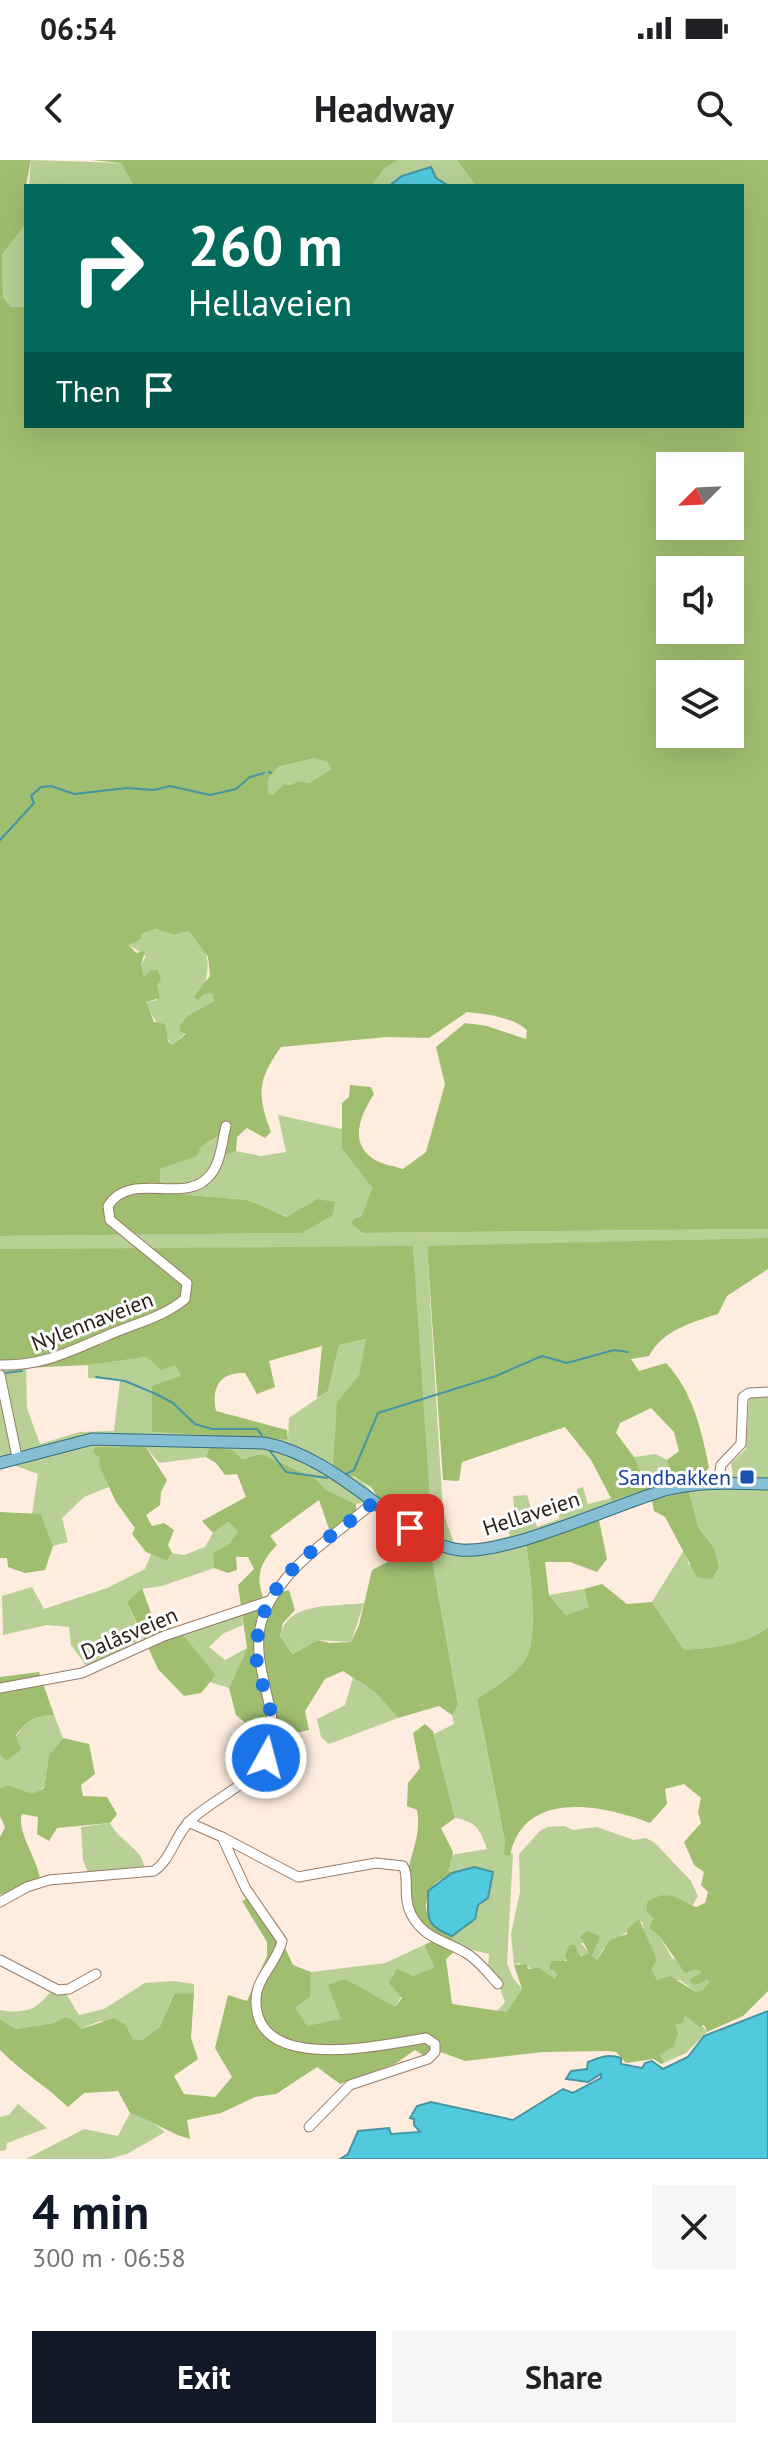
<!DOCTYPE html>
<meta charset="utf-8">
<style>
:root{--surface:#fff;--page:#f6f6f6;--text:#202124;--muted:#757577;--accent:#111827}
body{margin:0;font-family:"PT Sans",sans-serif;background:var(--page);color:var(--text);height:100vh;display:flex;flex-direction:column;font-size:30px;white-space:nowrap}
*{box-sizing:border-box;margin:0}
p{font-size:26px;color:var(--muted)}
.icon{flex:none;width:44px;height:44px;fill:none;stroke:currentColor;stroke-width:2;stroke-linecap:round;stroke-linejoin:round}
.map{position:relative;height:1999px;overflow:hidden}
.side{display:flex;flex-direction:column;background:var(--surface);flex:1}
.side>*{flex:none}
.top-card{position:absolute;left:24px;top:24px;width:720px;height:244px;border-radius:0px;box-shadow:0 8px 32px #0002;background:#00695c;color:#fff;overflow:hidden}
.needle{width:52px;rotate:246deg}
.tools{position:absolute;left:656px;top:292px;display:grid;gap:16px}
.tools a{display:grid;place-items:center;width:88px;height:88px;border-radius:0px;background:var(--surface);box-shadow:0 8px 32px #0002;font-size:40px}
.pin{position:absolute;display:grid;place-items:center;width:68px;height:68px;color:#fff;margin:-34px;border-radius:16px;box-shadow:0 4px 12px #0006}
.me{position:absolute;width:88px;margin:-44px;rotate:7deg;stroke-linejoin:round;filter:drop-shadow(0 0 6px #0008)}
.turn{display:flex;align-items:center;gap:28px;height:168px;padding:0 32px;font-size:36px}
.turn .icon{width:104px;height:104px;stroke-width:2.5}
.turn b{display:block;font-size:56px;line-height:68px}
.then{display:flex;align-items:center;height:76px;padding:0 32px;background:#0003;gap:16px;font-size:30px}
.round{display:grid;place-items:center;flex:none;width:84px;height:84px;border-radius:0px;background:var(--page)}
.head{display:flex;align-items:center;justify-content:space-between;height:136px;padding:0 32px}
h1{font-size:48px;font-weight:800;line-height:60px;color:var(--accent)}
.cta{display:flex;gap:16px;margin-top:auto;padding:16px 32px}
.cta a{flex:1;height:92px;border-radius:0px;background:var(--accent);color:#fff;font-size:32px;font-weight:800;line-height:92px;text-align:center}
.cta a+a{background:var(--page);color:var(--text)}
.status{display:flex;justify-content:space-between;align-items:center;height:56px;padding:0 40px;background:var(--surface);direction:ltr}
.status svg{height:22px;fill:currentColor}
header{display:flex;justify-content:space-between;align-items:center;height:104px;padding:0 32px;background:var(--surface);font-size:36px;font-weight:800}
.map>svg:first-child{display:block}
</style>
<div class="status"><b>06:54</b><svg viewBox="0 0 49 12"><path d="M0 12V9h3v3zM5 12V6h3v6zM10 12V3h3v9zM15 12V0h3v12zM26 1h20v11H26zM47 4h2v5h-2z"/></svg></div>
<header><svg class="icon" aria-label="back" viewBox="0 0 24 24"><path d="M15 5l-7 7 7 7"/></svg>Headway<svg class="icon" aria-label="search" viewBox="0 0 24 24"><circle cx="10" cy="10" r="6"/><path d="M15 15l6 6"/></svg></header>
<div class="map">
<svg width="768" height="1999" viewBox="0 0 768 1999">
<rect width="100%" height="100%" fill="#feecde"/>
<!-- green -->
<g fill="#b8d096">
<polygon points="31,0 121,3 134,26 29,26"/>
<polygon points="399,0 457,0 476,26 449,26 423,11 402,16 389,26 371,26 385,8"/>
<polygon points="26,64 26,147 11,147 3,137 2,93"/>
<polygon points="315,598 327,602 331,609 309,623 297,621 292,625 284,624 274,635 268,633 268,619 278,607"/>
<path d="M157 769 174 775 189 771C214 796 208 803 204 833H212L214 841 189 855 186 873 172 885 147 848 146 842 157 840V825L144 818 141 805 146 796 129 785 141 774Z"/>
<path d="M278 955 342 969 343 988 372 1028 361 1057 363 1073 768 1069V1078L427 1087 443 1352 454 1383 477 1384 510 1376 504 1359 515 1357 513 1336 527 1335 537 1367 559 1359 558 1351 577 1346V1329L583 1327 588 1344 648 1329 634 1297 656 1294 667 1300 671 1322 733 1315 731 1303 746 1289 749 1238 768 1237V1467C749 1485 709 1488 684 1490L652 1442 684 1390 689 1405 714 1388 698 1367 689 1331 667 1335 526 1384C530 1409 539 1476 526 1498 516 1515 494 1529 477 1539L506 1688 513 1694 507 1803 513 1818 522 1829 507 1853H496L505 1842 496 1818 488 1807 489 1794 452 1785 439 1697 487 1689C480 1669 477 1662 455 1658L434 1574 454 1564 452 1555 458 1545 430 1388 362 1343 356 1344 325 1329 315 1318 261 1294 241 1299 211 1287 206 1297 159 1303 145 1286 96 1287 109 1327 84 1337 62 1358 68 1382 53 1386 41 1354H32L38 1314 13 1305 0 1308V1222L4 1208 26 1207 27 1248 40 1284 80 1272 114 1271 120 1220 88 1218V1205L147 1197 175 1205 182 1217 153 1272 288 1280 289 1258 328 1231 339 1185 367 1179 359 1215 337 1242 344 1316C364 1317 368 1329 381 1341 392 1351 408 1358 420 1367L413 1087 0 1089V1076L302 1073 317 1039 288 1057 248 1040 178 1034 160 1022V1009L196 996 201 987 218 977 224 996 236 991 261 996 286 992Z"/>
<polygon points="228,1362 238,1371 229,1384 213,1393 214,1408 162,1426 141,1429 127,1442 143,1479 87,1507 71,1485 69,1467 47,1465 3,1475 2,1436 32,1427 44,1449 107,1428 145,1409 151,1394 167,1401 172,1393 184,1395 205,1387 213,1373"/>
<polygon points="584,1429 590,1447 566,1455 549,1435"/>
<path d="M364 1443 351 1482 318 1480 291 1494 280 1476C288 1441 333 1447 364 1443Z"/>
<polygon points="242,1451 243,1465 224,1473 209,1487 225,1500 247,1488 229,1528 210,1522 216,1515 180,1473"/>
<polygon points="353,1518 376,1533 398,1558 329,1584 321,1577 317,1559 345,1545"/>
<path d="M54 1555 63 1578 49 1595 44 1627 32 1635 8 1625 0 1628V1595L6 1601C16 1574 23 1556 54 1555Z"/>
<path d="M110 1663C120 1683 146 1689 145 1714L91 1720 83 1700 81 1667Z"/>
<path d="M565 1666 573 1670 597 1667 634 1680 646 1678 655 1683 691 1721 698 1736 692 1746C676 1738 666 1731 647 1742L646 1751 653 1758 649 1768 660 1777 672 1798 703 1812 699 1816 709 1822 703 1831 696 1832 680 1820 657 1821 650 1810 657 1800 646 1781 642 1761 603 1789 597 1800 592 1797 595 1784 581 1783 589 1793 568 1798 552 1811 557 1814 555 1819 519 1803 514 1805 511 1774 520 1732 519 1694 540 1671 547 1667Z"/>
<polygon points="424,1785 436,1807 413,1816 395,1847 307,1867 294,1848 309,1837 311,1812 385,1803"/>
<path d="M174 1821 194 1824V1833L173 1835 161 1867 142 1880 133 1879 126 1865 100 1861 80 1869 72 1859 66 1857 54 1863 16 1869 0 1859V1850C21 1854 37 1851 50 1832H65L79 1855 104 1849 145 1823Z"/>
<polygon points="685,1856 699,1867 700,1863 707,1872 686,1893 664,1903 660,1894 666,1888 675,1865"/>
<polygon points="18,1944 47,1968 7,1983 6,1990 0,1991 0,1957 9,1955"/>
<polygon points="130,1953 148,1959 165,1972 127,1994 109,1999 26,1999 84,1969 118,1976"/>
</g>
<!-- forest -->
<g fill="#a0be6f" fill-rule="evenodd">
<path d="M0 0H31L26 26V64L2 94 3 137 11 147H26V266H742V26H476L457 0H768V1069L363 1073 352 1064 353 1059 361 1057 372 1028 342 988V943L349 937 350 925 371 927 374 934C362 953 348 980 372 998 379 1004 394 1006 403 1009L426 992 445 924 436 887 465 863 487 866 526 879 527 870C512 857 487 854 467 852L429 878 387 877 281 887C257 920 257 935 271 972L265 978 247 968 237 977 236 991 224 996 217 977 201 987 197 996 160 1009V1022L178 1034 248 1040 287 1057 317 1039 335 1042 333 1055 302 1073 0 1076ZM670 306H730V366H670ZM670 410H730V470H670ZM670 514H730V574H670ZM315 598 327 602 331 609 309 623 297 621 292 625 284 624 273 635 268 633V619L278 607ZM156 769 174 775 189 771 208 797 210 816 194 837 198 840 204 834 212 833 214 841 189 855 180 865V871L186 874 172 885 168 881 165 864 154 862 146 842 160 838 157 825 161 818 157 810H151L144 817 141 805 145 791 136 793 129 785 141 779V774Z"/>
<polygon points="92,0 399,0 385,8 371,26 134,26 121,3"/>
<path d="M768 1078V1109L727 1136 718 1154C692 1162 662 1171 649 1196L631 1199 639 1211 666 1203C693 1232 701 1269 709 1307L702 1318 670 1323 667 1300 679 1291 674 1272 651 1248 620 1263 616 1273 634 1297 648 1329 612 1340 591 1300 565 1267 462 1302 459 1321 443 1320 427 1086Z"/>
<path d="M413 1086 429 1326 427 1360 420 1367 379 1340 372 1328 355 1317 344 1316 333 1307 337 1242 359 1215 366 1179 339 1185 328 1231 317 1238 322 1186 269 1201 275 1227 257 1234 245 1213C220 1212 211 1227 216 1251L287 1270 288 1280 152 1272V1226L181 1216 175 1205 161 1210 147 1197 88 1205 3 1209 0 1222V1089Z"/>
<polygon points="145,1286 167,1320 161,1332 160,1345 146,1355 152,1366 164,1363 174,1370 168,1385 172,1393 167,1401 146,1392 132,1374 135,1368 116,1342 99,1305 100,1298 93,1292 96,1287"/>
<path d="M210 1287 232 1290 242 1299 261 1294 315 1318 325 1329 356 1344V1351L333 1372 329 1369 319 1340 270 1376 277 1385C261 1401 255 1416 263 1437L289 1430 295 1450 283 1463 280 1476 292 1494 318 1480 330 1483 351 1482 359 1465 372 1410 393 1399 391 1376 396 1365 430 1388 458 1545 452 1555 439 1546 398 1558 376 1533 343 1511 325 1519 305 1551 309 1570 265 1579 236 1555 229 1528 247 1488 238 1425 254 1409 248 1397H236L237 1410 228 1413 214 1408 213 1393 229 1384 238 1371 228 1362 213 1373 202 1361 246 1337 237 1314 225 1315 216 1303 206 1297Z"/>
<polygon points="689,1331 698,1367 714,1388 719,1407 712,1419 697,1417 665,1357 654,1351 652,1340"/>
<polygon points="0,1352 41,1354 53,1386 45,1410 25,1413 8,1407 7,1398 0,1398"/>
<path d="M599 1360 607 1399 597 1412 570 1402H545L549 1435 566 1455 589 1447 584 1429 602 1424 627 1444 652 1442 684 1490C709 1488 749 1485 768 1467V1831L743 1856 707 1872 704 1865 699 1867 685 1856 683 1863 675 1865 678 1873 673 1887 660 1894 664 1903 661 1904 654 1899 626 1903 616 1892 607 1891 543 1892 465 1901 435 1890 426 1897 415 1890 395 1904 340 1924 317 1907 276 1934 255 1937 221 1953 187 1960 190 1979C168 1973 152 1960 130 1953L118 1931 84 1933 68 1947C46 1926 22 1912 0 1890V1859L16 1869 54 1863 66 1857 72 1859 81 1869 114 1858 126 1865 133 1879 142 1880 160 1867 174 1834 194 1833 191 1878 198 1899 174 1916 184 1934 215 1937 232 1917 215 1888 228 1835 247 1841 267 1796V1782L242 1741 248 1738 274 1764 293 1805 311 1812 310 1837 295 1848 307 1866 341 1859 328 1825 345 1819 395 1847 402 1838 389 1823 397 1809 413 1816 435 1807 424 1785 433 1781C418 1760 402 1734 409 1706 414 1686 421 1670 417 1650L407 1646 408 1623 420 1608 413 1573 425 1564 433 1571 455 1658 441 1668 453 1692 448 1711 452 1713C447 1717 439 1720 435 1724 417 1746 428 1767 452 1776L455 1791 446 1799 452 1844 507 1852 522 1829 514 1805 526 1804 528 1809 539 1808 555 1819 557 1814 549 1808 552 1801H567L565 1795 570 1785H575L580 1796 589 1793 580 1776 588 1771 600 1776 592 1796 597 1800 610 1780 627 1774V1769L639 1759 657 1800 651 1810 657 1820 670 1816 696 1832 703 1830 709 1822 707 1820 694 1825 689 1820 702 1812 695 1809 685 1813 660 1777 649 1768 653 1758 646 1751 647 1742C669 1728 676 1739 696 1747L705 1743 708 1732 701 1725 704 1712 694 1705 684 1682 701 1663 698 1652 701 1638 684 1624 665 1629 667 1644 650 1663C604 1645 523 1628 510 1696L504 1695 505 1682 477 1539C494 1528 516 1515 526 1498 539 1476 530 1409 526 1384Z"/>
<polygon points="142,1428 156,1467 177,1468 216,1515 201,1533 184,1536 158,1509 127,1442"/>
<path d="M39 1512 54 1555C35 1556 28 1560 16 1575L21 1590 6 1601 0 1595V1517Z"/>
<path d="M63 1578 89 1584 95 1614 81 1625 83 1636 107 1637 117 1654 110 1663 57 1668 49 1681 37 1674 38 1657 22 1654C16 1670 37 1699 40 1718L4 1735 0 1734V1677L5 1667 0 1656V1628L8 1625 32 1634 44 1628 49 1595Z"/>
</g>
<!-- water -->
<g fill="#52cade" stroke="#4596a2" stroke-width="2">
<polygon points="431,7 436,18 449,26 389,26 402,16"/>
<path d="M474 1707 493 1712 488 1738 478 1745 475 1759 452 1776C422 1764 429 1756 428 1731L452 1713Z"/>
<path d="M768 1851V1999H340L348 1994 358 1971 389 1968 391 1974 420 1972 414 1965V1959L410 1958 417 1946 431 1942 513 1960 563 1929 573 1933 601 1918V1914L588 1922 566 1919 571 1911 587 1909 588 1902C599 1898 608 1893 621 1898V1904L642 1908 645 1903 652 1901 663 1909 688 1897 704 1876Z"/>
</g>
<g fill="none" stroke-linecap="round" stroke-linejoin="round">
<!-- stream -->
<g stroke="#4596a2" stroke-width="2">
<polyline points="269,612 271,613"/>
<polyline points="0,680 34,643 31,636 41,627 51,626 74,634 127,628 154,630 170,626 210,635 236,629 250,617 264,613"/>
<polyline points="5,1213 22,1211"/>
<polyline points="96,1217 125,1221 156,1234 173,1243 195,1264 212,1269 257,1269 262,1275"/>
<polyline points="270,1291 286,1312 327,1318"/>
<polyline points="346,1314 354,1310 378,1253 496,1216 542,1196 567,1203 614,1190 628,1192"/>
</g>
<!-- minor casing -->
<g stroke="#967b66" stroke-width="11">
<g id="minor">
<path d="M0 1205C42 1206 69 1192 106 1176 133 1164 162 1158 185 1139L187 1123 110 1060 108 1046C130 1009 187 1047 211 1014 221 1001 222 982 226 966"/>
<polyline points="0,1215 17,1297"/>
<polyline points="718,1323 721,1305 741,1284 743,1237 749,1233 768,1232"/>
<polyline points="0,1528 82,1513 164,1476 269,1441"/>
<path d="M188 1662 222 1677 246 1729 282 1781C278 1802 255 1818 256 1842 257 1914 381 1885 426 1878L435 1884V1892L428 1899 350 1925 309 1967"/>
<path d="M222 1677 298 1717 376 1703 403 1706C410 1716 402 1737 411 1754 424 1779 444 1780 466 1793 478 1800 488 1813 498 1824"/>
<path d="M0 1742 27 1727 49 1720 154 1711C172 1699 175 1673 193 1658 217 1637 251 1624 268 1596 288 1562 244 1503 264 1454 284 1405 336 1375 374 1342"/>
<polyline points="0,1800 58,1830 69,1829 96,1814"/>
</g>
</g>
<!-- major casing -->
<g stroke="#316b7e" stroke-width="13">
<path id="major" d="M0 1303 92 1279 264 1283C312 1292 352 1326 391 1354 412 1370 433 1387 460 1390 507 1395 614 1345 665 1330 699 1321 733 1323 768 1324"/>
</g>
<!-- minor -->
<use href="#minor" stroke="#fff" stroke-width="9"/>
<!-- major -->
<use href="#major" stroke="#86bfd3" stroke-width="11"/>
</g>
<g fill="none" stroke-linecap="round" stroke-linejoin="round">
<!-- route -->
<path stroke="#1a73e8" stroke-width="14" stroke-dasharray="0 25.2" d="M266 1598C287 1564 256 1526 256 1491 257 1473 262 1454 271 1438 292 1399 340 1371 374 1342L410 1368"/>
</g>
<!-- markers -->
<rect fill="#1a4fb4" stroke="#fdfdfd" stroke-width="3" x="739" y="1309" width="16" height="16" rx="4"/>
<g text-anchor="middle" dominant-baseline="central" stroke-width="6" stroke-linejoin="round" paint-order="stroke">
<!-- street labels -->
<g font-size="22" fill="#281d15" stroke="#fdfdfd">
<text transform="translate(92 1161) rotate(-21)">Nylennaveien</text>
<text transform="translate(531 1353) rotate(-18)">Hellaveien</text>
<text transform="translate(129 1473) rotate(-23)">Dalåsveien</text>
</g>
<!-- transit labels -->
<g font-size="22" fill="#164399" stroke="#fdfdfd" text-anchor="end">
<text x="731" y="1317">Sandbakken</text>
</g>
</g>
</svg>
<div class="tools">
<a><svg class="needle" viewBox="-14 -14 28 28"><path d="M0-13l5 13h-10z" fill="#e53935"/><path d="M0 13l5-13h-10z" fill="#757577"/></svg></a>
<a><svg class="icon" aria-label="sound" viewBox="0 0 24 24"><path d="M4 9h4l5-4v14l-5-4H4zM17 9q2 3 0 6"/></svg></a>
<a><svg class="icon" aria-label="layers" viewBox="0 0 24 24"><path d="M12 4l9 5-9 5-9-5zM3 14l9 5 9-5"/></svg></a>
</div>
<div class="pin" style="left:410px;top:1368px;background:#d93025"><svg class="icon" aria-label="arrive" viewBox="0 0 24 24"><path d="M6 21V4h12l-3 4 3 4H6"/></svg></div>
<svg class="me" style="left:266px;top:1598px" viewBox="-20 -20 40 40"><circle r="17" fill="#1a73e8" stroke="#fff" stroke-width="3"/><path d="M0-11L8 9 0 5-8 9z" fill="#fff"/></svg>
<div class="top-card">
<div class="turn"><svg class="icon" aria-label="right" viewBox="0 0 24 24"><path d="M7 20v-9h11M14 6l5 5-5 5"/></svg><div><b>260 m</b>Hellaveien</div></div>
<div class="then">Then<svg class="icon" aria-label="arrive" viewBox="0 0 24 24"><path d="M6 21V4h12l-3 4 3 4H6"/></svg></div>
</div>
</div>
<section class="side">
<div class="head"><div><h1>4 min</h1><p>300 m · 06:58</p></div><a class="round"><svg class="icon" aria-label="close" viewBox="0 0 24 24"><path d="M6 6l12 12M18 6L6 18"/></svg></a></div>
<div class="cta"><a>Exit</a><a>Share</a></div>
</section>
